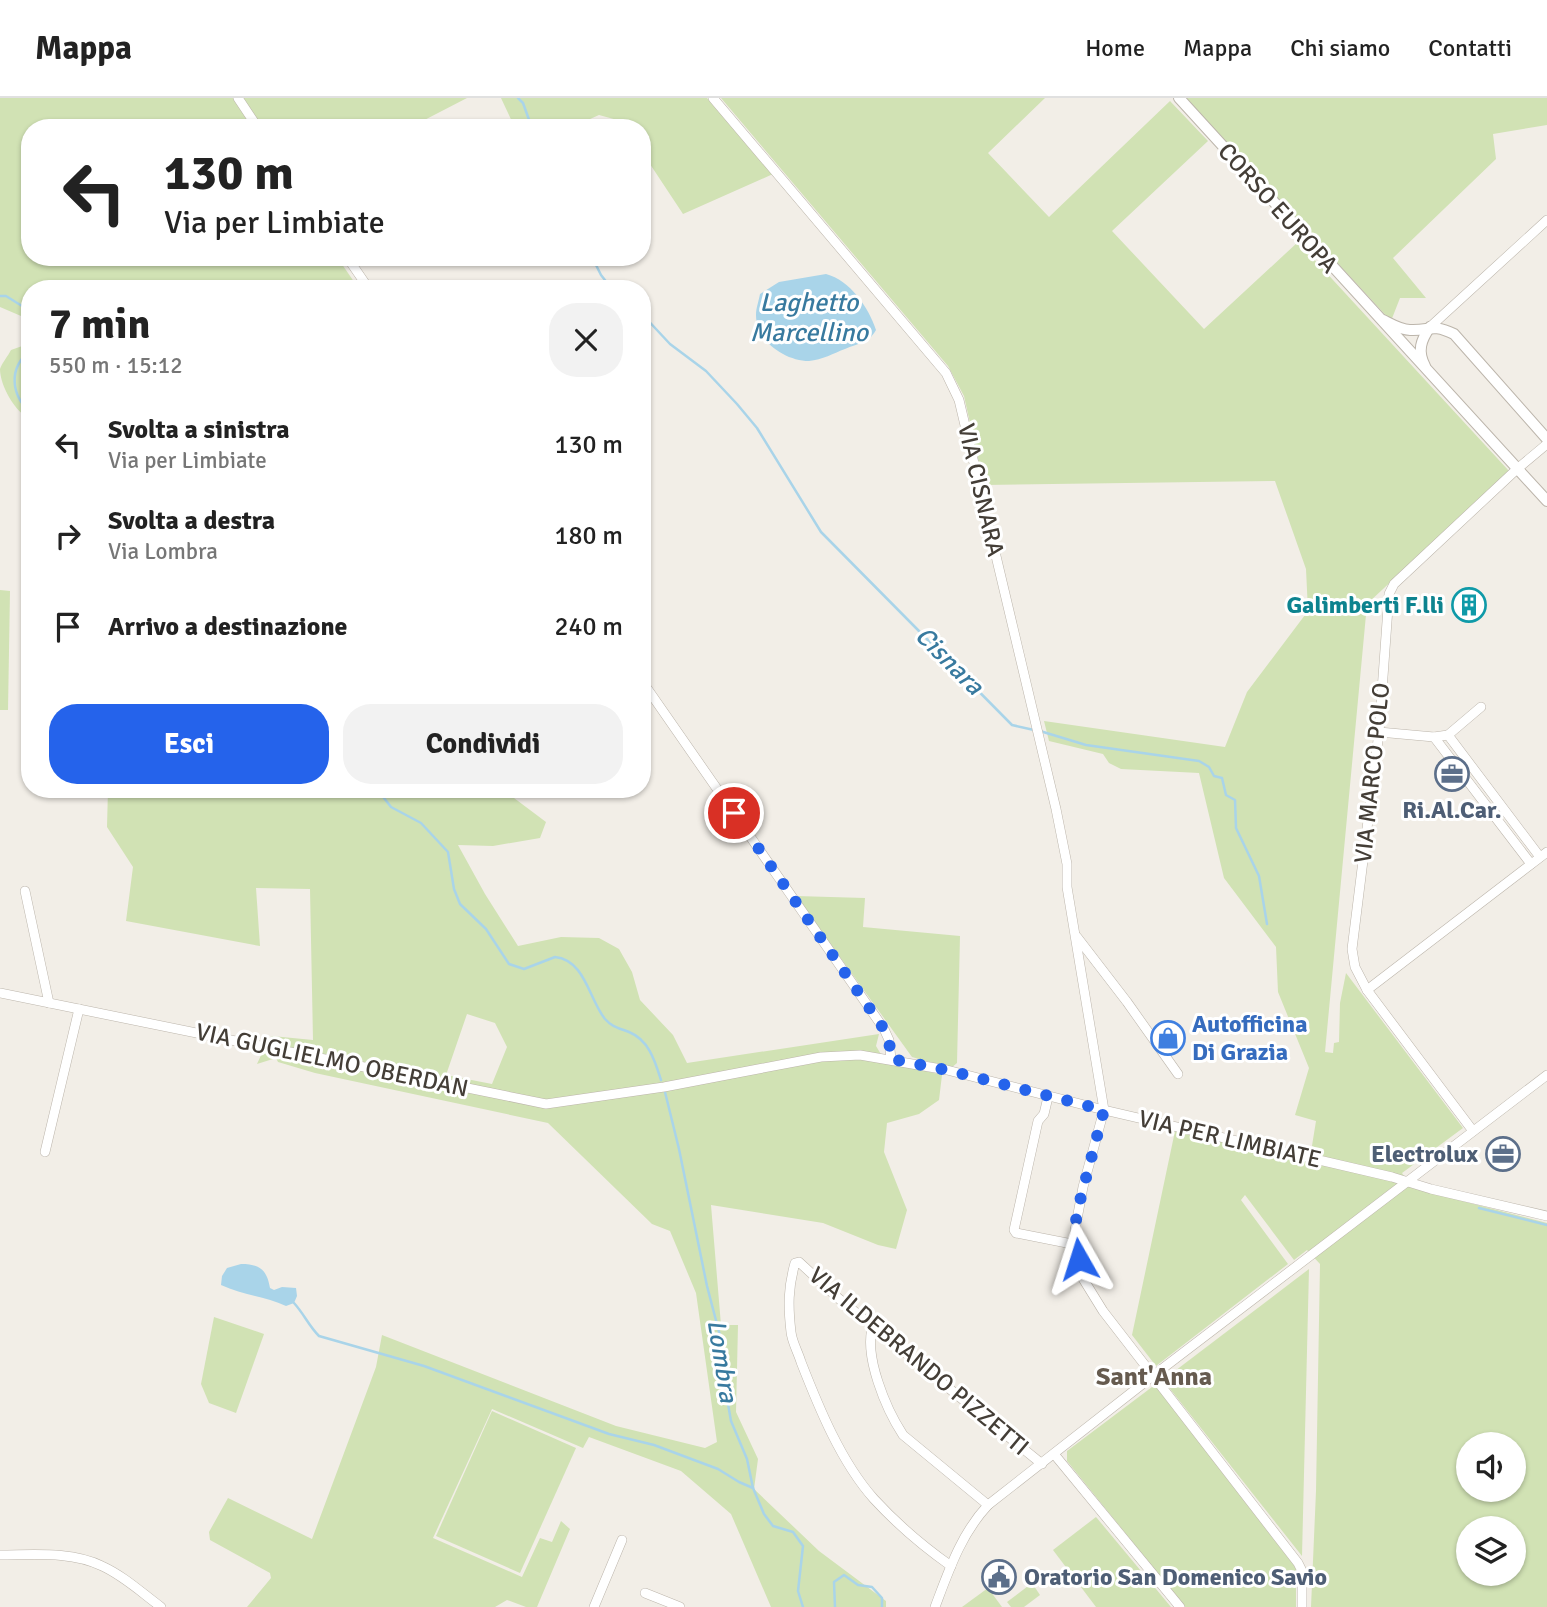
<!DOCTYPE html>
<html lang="it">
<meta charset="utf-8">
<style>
:root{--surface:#fff;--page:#f2f2f2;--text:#222;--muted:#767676;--line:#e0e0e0;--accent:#2563eb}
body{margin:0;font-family:Signika,sans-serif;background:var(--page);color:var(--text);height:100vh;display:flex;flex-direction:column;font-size:26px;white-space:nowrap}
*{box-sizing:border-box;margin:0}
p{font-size:23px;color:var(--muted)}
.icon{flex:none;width:38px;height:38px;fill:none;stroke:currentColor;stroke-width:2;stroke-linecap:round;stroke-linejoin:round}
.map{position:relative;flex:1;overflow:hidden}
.sheet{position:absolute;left:21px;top:182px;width:630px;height:518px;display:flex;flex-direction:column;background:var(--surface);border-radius:28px;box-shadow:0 2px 5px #0004}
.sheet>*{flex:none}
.hud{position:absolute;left:21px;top:21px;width:630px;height:147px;border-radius:28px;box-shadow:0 2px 5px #0004;background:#fff;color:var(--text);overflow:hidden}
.tools{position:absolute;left:1456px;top:1334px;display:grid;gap:14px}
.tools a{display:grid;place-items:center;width:70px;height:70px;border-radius:50%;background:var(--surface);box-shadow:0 2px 5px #0004;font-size:35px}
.pin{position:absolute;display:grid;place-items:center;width:60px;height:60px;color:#fff;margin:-30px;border:4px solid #fff;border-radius:50%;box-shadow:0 2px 7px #0007}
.me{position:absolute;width:77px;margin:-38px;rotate:354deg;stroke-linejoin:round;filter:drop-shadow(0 0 5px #0008)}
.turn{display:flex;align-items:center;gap:24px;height:147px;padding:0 28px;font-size:32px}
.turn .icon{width:91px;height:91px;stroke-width:2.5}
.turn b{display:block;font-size:49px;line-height:60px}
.round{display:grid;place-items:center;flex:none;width:74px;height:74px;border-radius:28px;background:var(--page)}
.head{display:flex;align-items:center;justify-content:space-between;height:119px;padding:0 28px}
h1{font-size:42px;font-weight:700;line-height:52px}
.primary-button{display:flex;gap:14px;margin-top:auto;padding:14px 28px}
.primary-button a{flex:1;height:80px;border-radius:28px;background:var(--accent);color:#fff;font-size:28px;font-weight:700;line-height:80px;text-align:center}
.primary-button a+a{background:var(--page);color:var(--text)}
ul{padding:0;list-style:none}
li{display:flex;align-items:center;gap:21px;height:91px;padding:0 28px}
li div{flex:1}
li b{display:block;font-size:26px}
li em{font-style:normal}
header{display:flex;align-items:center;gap:42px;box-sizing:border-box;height:98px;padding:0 35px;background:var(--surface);border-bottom:2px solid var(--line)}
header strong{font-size:33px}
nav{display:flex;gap:38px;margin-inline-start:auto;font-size:24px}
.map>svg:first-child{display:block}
</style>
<header>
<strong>Mappa</strong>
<nav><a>Home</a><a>Mappa</a><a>Chi siamo</a><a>Contatti</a></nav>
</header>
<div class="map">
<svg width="1547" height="1509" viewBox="0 0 1547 1509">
<rect width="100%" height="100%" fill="#f2eee7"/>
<!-- green -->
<g fill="#d1e2b4" fill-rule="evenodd">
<polygon points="0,0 467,0 409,30 30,30 30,159 337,159 359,191 30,191 30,227 21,218 0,209"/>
<polygon points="501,0 707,0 773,76 683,116 642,54 642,30 626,30 621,23 599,17 570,30 515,30"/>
<path d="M721 0H1045L988 55 1049 119 1170 3 1208 43 1112 133 1204 231 1298 144 1509 373 1367 506 1325 954 1333 955 1334 945 1339 944 1340 905 1346 875 1463 1030 1402 1075 1412 1090 1547 1125V1509H1311L1316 1393 1320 1166 1307 1152 1294 1162 1245 1097 1241 1102 1288 1166 1156 1268 1132 1237 1175 1033 1310 1060 1316 1023 1295 1017 1309 970 1278 894 1276 849 1224 780 1199 675 1121 671 1109 665 1103 656 1049 643 1044 623 1225 649 1247 594 1308 513 1306 471 1275 383 984 387 964 298 948 268ZM1468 1346H1514V1391H1468ZM1468 1430H1514V1475H1468Z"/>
<polygon points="1185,0 1547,0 1547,27 1493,36 1496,61 1393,160 1426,200 1400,200 1391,223"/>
<path d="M30 238V321C16 315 0 288 0 271 2 265 8 258 11 252L25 247Z"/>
<polygon points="0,492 10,493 8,612 0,612"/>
<path d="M108 691H502L546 724 540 740 493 748 458 747 485 796 518 848 561 839 599 840 619 851 632 874 640 902 673 937 687 965 879 936 876 948 885 963 942 977 939 1002 919 1016 887 1025 884 1054 907 1112 896 1151 878 1147 823 1125 711 1107 721 1227H738L736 1314 758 1361 754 1391 819 1453 886 1503V1509H771L731 1416 681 1373 589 1339 583 1350 492 1311 433 1440 522 1479 540 1440 552 1444 561 1423 570 1431 537 1509H526L507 1502 495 1509H247L271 1480 270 1475 210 1442 209 1434 228 1400 312 1441 376 1269 382 1237 616 1328 705 1350 717 1344 696 1195 670 1133 652 1126 548 1025 315 975 278 964 276 960 257 966 267 944 272 938 313 942 310 791 256 790 260 848 126 823 133 769 107 729ZM467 916 495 925 507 949 492 986 446 977Z"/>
<polygon points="796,798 865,800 863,829 960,838 957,965 951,970 912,959"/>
<polygon points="1309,1171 1302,1458 1163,1282"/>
<polygon points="214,1219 264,1236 236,1315 209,1305 201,1286"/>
<polygon points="1152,1289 1157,1290 1296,1470 1296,1509 1185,1509 1067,1363 1067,1353"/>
<polygon points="492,1313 576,1350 520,1475 436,1438"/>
<polygon points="1096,1419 1171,1509 1096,1509 1053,1452"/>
<polygon points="1032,1485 1040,1497 1024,1509 1011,1509 1007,1504"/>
<polygon points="988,1490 1002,1509 962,1509"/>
</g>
<!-- water -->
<g fill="#a9d4e9">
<path d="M826 176C850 182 869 210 876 232 868 246 858 245 845 251 834 255 822 262 809 263 785 263 756 243 756 217 756 210 759 202 760 196L779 184Z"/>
<path d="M241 1166C260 1166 267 1172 270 1190L274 1192 282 1189 296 1190 297 1198 294 1205 286 1208C265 1198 242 1197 221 1187L222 1178 227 1170Z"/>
</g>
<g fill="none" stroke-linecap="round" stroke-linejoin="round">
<!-- stream -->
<g stroke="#a9d4e9" stroke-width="2.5">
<polyline points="518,0 523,5 532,30"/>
<polyline points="592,159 601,177 612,191"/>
<polyline points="0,198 6,198 30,213"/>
<polyline points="642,216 670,246 706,273 737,306 757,330 821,434 1012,627 1034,632"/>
<path d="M30 253C8 270 11 297 30 314"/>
<polyline points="1040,633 1086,647 1199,663 1209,669 1214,678 1222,680 1226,697 1235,702 1236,730 1259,778 1267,826"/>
<path d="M377 691 391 709 421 725 448 754 454 791 460 806 486 831 509 866 524 871 555 859C585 862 589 901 605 921 612 929 619 930 629 934 649 942 655 963 661 982"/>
<polyline points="665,994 679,1051 707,1188 724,1253 725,1289 731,1323 747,1361 753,1390 764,1416 773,1428 793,1434 803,1448 798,1493 803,1509"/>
<polyline points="1479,1110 1547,1127"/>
<path d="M294 1205C304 1216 309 1228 319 1238L424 1268 609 1336 654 1347 718 1371 739 1384 753 1390"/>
<polyline points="835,1509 834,1484 844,1477 858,1487 872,1489 882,1500 882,1509"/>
</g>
<!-- minor casing -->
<g stroke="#bcb5ab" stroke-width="10">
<g id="minor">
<polyline points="238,0 258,30"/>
<polyline points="713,0 946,275 959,302 1056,711 1067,766 1067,789 1104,1012 1083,1089 1075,1132 1082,1179 1103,1213 1298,1465 1302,1473 1302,1509"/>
<polyline points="347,159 369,191"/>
<polyline points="1430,229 1547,122"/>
<polyline points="642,583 884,931 889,942 891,961"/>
<polyline points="1379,634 1434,639 1448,637 1481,609"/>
<polyline points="1448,637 1540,759"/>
<polyline points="1434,639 1531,766"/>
<polyline points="25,793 49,905"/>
<polyline points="1077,839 1127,904 1178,976"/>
<polyline points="1367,892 1547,754"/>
<polyline points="0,895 546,1006 664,989 821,959 860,957 947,972 1104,1012 1392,1079 1431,1091 1547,1118"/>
<polyline points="1048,999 1044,1016 1038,1023 1014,1132 1016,1135 1077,1147"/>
<polyline points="1473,1033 1367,892 1355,869 1352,851 1379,634 1389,496 1394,486 1517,371 1547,346"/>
<polyline points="45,1054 79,911"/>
<path d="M873 1227C863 1257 886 1311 903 1337L988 1407"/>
<polyline points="1054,1356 1180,1509"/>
<path d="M0 1457C34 1457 71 1453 102 1468 124 1478 142 1495 161 1509"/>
<path d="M951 1468C924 1449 897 1426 874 1401 841 1364 819 1310 801 1264 798 1254 792 1244 791 1234 788 1208 788 1190 795 1165L799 1164 838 1200 1042 1366"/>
<polyline points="645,1495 680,1509"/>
<polyline points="594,1509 622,1442"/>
<path d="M935 1509C949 1472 961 1436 988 1407L1154 1277 1547 977"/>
</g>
</g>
<!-- tertiary casing -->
<g stroke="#bcb5ab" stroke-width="12">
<g id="tertiary">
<polyline points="1179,0 1547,403"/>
<path d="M1383 222C1391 226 1401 232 1410 232 1431 233 1431 225 1454 236L1547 341"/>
<path d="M1425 268C1417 253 1421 242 1430 229"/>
</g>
</g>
<!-- minor -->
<use href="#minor" stroke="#fff" stroke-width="9"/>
<!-- tertiary -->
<use href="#tertiary" stroke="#fff" stroke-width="10"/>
</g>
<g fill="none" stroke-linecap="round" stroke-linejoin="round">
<!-- route -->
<polyline stroke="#2563eb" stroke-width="12" stroke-dasharray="0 21.6" points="734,715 884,931 889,942 891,961 947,972 1104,1012 1077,1114 1075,1132 1079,1161"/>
</g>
<!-- icons -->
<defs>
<g id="building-ring" transform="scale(1.75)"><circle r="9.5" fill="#fff" stroke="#0f9aa8" stroke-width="1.5"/><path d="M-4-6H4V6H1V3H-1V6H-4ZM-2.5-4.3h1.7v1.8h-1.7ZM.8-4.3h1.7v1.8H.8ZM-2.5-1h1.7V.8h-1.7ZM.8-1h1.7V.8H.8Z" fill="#0f9aa8"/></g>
<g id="office-ring" transform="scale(1.75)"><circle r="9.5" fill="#fff" stroke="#5c6f8a" stroke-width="1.5"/><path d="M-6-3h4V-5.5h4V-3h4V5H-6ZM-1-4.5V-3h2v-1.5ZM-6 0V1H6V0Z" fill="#5c6f8a"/></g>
<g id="shop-ring" transform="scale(1.75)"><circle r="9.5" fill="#fff" stroke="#3f7fe0" stroke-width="1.5"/><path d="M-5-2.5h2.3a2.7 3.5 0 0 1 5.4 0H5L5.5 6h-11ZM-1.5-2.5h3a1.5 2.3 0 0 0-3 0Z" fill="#3f7fe0"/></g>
<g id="civic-ring" transform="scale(1.75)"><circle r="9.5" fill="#fff" stroke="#5c6f8a" stroke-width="1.5"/><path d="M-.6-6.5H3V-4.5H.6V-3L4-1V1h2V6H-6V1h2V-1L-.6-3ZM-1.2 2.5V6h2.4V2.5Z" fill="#5c6f8a"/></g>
</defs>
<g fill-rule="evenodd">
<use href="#building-ring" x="1469" y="507"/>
<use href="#office-ring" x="1452" y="676"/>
<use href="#shop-ring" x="1168" y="940"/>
<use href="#office-ring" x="1503" y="1056"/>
<use href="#civic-ring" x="999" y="1479"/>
</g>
<g text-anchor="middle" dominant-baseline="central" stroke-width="6" stroke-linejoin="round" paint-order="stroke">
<!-- street labels -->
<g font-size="24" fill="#443e37" stroke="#fff">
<text transform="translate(1278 110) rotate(48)">CORSO EUROPA</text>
<text transform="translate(981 392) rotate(77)">VIA CISNARA</text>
<text transform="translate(1372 675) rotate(-84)">VIA MARCO POLO</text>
<text transform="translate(332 962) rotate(12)">VIA GUGLIELMO OBERDAN</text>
<text transform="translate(1230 1041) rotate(13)">VIA PER LIMBIATE</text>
<text transform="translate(919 1263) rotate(40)">VIA ILDEBRANDO PIZZETTI</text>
</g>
<!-- culture labels -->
<g font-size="24" font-weight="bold" fill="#0d838f" stroke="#fff" text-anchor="end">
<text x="1444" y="507">Galimberti F.lli</text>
</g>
<!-- service labels -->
<g font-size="24" font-weight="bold" fill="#4e5e75" stroke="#fff">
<text x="1452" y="712">Ri.Al.Car.</text>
<text x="1478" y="1056" text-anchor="end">Electrolux</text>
<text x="1024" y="1479" text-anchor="start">Oratorio San Domenico Savio</text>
</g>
<!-- shop labels -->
<g font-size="24" font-weight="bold" fill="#366cbe" stroke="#fff" text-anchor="start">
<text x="1192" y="926">Autofficina<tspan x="1192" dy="28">Di Grazia</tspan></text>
</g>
<!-- water labels -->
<g font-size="26" font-style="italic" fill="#387a9f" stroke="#fff">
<text x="809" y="205">Laghetto<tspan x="809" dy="30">Marcellino</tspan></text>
<text transform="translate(949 563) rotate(45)">Cisnara</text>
<text transform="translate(722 1263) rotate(81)">Lombra</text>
</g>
<!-- neighbourhood labels -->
<g font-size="26" font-weight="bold" fill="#665b4f" stroke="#fff">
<text x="1154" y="1279">Sant'Anna</text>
</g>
</g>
</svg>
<div class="tools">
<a><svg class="icon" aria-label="sound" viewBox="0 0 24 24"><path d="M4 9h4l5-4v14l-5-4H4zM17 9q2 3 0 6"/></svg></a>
<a><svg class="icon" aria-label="layers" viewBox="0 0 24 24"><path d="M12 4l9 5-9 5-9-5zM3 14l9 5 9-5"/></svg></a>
</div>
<div class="pin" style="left:734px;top:715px;background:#d93025"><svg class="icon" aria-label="arrive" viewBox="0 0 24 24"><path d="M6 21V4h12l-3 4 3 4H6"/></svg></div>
<svg class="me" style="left:1079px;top:1161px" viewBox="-20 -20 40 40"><path d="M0-17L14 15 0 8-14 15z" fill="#2563eb" stroke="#fff" stroke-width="4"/></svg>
<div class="hud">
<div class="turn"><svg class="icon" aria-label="left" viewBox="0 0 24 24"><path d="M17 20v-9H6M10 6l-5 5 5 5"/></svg><div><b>130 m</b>Via per Limbiate</div></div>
</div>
<section class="sheet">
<div class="head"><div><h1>7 min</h1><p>550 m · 15:12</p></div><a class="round"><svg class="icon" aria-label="close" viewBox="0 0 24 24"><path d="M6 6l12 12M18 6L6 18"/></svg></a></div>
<ul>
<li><svg class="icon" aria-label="left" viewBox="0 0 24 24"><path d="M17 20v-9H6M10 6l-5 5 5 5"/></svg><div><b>Svolta a sinistra</b><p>Via per Limbiate</p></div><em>130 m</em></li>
<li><svg class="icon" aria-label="right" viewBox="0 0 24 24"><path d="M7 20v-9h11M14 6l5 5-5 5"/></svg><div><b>Svolta a destra</b><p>Via Lombra</p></div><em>180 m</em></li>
<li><svg class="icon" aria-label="arrive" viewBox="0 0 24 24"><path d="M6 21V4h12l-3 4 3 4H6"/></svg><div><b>Arrivo a destinazione</b></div><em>240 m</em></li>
</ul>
<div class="primary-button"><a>Esci</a><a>Condividi</a></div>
</section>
</div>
